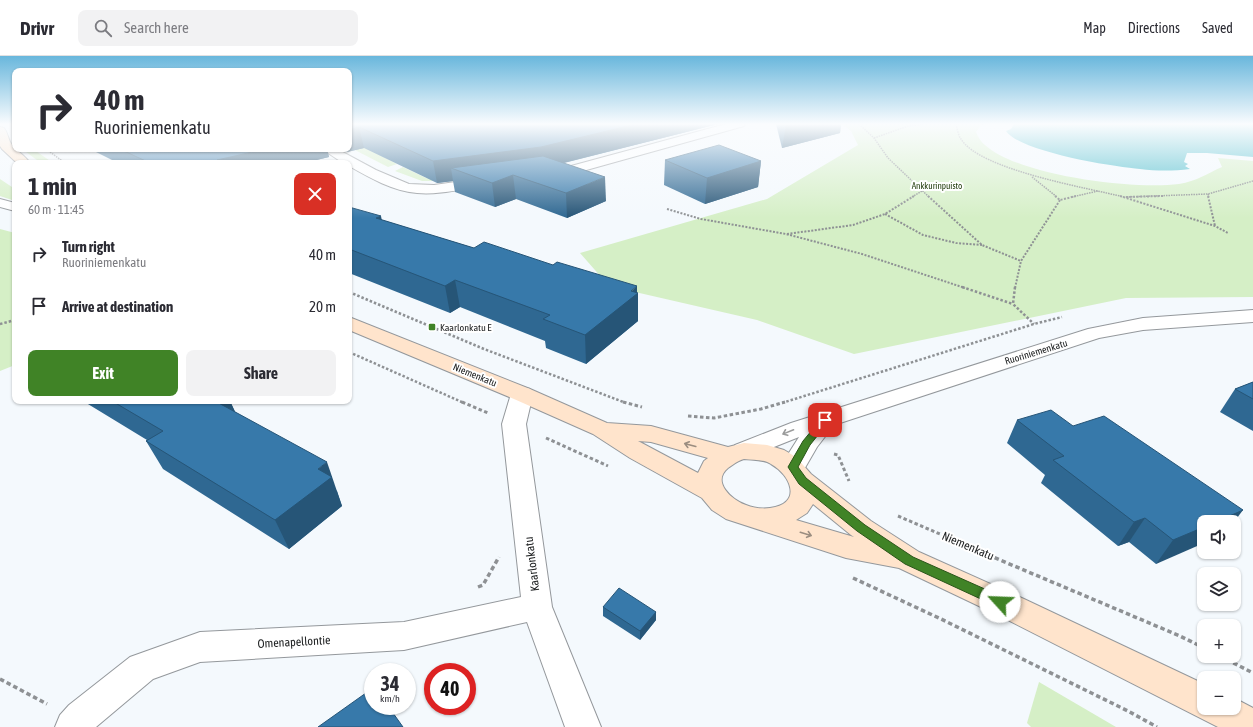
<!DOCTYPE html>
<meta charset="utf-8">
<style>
:root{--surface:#fff;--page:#f2f2f3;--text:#2b2b33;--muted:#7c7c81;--line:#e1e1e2;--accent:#408326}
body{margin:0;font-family:"Asap Condensed",sans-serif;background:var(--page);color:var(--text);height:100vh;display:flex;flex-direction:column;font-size:15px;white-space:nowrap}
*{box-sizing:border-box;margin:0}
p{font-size:13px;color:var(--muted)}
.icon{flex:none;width:22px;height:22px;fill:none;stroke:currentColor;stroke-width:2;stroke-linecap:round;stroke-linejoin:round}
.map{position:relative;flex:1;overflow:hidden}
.panel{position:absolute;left:12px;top:104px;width:340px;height:244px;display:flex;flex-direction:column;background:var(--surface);border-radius:8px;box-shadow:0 1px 3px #0004}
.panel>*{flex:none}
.guide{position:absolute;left:12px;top:12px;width:340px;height:84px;border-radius:8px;box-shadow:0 1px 3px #0004;background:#fff;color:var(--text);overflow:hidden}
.tools{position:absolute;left:1197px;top:459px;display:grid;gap:8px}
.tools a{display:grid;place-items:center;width:44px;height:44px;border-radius:8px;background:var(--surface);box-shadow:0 1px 3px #0004;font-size:20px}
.speed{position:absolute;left:364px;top:607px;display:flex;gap:8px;font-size:20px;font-weight:700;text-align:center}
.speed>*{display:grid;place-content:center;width:52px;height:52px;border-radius:50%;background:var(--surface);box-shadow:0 1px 3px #0004;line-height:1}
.speed small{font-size:10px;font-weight:400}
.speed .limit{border:6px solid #d22;background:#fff;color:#111}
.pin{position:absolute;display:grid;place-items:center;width:34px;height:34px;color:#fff;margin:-17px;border-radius:8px;box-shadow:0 2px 6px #0006}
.me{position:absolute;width:44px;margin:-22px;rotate:295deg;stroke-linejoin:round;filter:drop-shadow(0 0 3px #0008)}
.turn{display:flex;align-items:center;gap:14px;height:84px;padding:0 16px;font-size:18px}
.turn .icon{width:52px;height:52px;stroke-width:2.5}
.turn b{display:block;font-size:28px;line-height:34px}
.round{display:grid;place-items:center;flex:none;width:42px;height:42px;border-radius:8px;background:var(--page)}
.head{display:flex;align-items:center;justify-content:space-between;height:68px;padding:0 16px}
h1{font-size:24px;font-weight:700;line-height:30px}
.cta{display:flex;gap:8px;margin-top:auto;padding:8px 16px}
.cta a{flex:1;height:46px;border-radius:8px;background:var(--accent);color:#fff;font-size:16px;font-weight:700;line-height:46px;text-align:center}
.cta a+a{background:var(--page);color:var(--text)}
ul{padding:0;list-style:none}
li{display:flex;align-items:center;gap:12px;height:52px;padding:0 16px}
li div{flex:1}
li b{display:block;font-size:15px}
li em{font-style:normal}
header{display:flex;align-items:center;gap:24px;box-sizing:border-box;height:56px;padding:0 20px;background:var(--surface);border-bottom:1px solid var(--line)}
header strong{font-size:19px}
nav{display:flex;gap:22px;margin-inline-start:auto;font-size:14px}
.search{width:280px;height:36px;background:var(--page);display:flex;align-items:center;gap:10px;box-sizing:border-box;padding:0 14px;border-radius:8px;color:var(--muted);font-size:15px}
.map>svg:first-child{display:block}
</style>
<header>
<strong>Drivr</strong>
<div class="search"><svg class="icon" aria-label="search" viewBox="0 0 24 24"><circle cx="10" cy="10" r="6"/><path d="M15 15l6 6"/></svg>Search here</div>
<nav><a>Map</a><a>Directions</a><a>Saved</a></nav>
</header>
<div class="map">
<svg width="1253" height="671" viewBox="0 0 1253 671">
<rect width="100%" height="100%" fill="#f4f9fd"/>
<!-- green -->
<g fill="#d5efc6">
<path d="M842 68H983L981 69 976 76C978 81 981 86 985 89 1019 120 1134 134 1179 128 1197 125 1206 118 1222 111L1218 102 1253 105V241L1126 242 854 298 757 264 609 230 580 197 767 143 858 89 851 75Z"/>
<polygon points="358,88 397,108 388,111 349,91"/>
<polygon points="22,93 33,93 53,107 41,107"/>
<polygon points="403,111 426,122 444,125 422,125 395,115"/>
<polygon points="0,123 15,133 15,145 0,140"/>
<polygon points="0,173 15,177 15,309 0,315"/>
<polygon points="1039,626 1116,671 1031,671 1027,667"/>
</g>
<!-- water -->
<path fill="#4cbbca" d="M1014 68H1253V101L1207 97H1187L1184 106 1188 108 1185 110 1190 113C1173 115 1157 115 1140 113 1114 111 1020 96 1006 75L1011 73Z"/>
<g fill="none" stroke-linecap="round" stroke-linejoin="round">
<!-- street casing -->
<g stroke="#94989c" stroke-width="2">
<g id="street">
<polygon points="726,68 745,68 744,70 572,118 550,121 545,120 543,117 545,114 571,110"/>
<path d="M322 93H337L376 114 409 128 434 129 484 122 489 123 491 126 489 129 484 130C462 133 439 139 417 137 393 135 370 122 349 110V107H343Z"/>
<polygon points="0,143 15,147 15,155 0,151"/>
<polygon points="1253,254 1253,266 1143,274 1099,282 834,369 817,391 802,417 793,420 784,417 780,411 799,381 744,403 735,401 732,395 735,389 791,367 1088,273 1143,262"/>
<polygon points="522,331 530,333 533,338 526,368 552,551 601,671 565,671 527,566 404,594 200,606 153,623 96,671 55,671 60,659 69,649 130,601 200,576 404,566 521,541 502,368 511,338 514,333"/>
</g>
</g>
<!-- secondary casing -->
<g stroke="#94989c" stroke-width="2">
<g id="secondary">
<path d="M0 71 4 72C8 77 8 84 12 89 17 95 25 100 30 107H17L2 93 0 90Z"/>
<path d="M349 261 530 333 607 367 651 370 728 391 744 387 767 389 784 394 796 401 811 418 871 465 919 496 1024 543 1204 628V652H1234V642L1253 652V671H1218L1002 561 899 512 846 502 726 463 712 454 702 442 630 402 593 378 514 343 349 274ZM638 385 651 386 708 402 704 405 698 417ZM744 403C753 404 763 403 771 408 791 419 803 448 770 452 763 453 753 452 746 449 732 444 711 426 728 412 734 408 737 405 744 403ZM813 448 851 479 854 481 796 464 807 457Z"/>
</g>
</g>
<!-- path-far4 -->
<g stroke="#8e9194" stroke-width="1.5" stroke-dasharray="1.5 1" stroke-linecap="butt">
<polyline points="859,68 874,82 888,102 929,141"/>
<path d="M956 68C957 72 958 79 961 83 980 114 1088 132 1124 141"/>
<polyline points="874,82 908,70 924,68"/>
<polyline points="46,93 65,107"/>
<polyline points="1032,121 1057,141"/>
<polyline points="1208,138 1209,141"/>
<polyline points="912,141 922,135"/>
<polyline points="1072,141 1098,135"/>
<polyline points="1126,141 1208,138 1253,125"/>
</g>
<!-- path-far3 -->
<g stroke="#8e9194" stroke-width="2" stroke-dasharray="2 1.5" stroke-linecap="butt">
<polyline points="928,140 982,189 1021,205"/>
<polyline points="1055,140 1060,144 1076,140"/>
<polyline points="1120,140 1215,170 1228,177"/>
<polyline points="1208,140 1215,170"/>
<polyline points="1126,141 1163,140"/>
<polyline points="667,153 701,163 786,178 862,198 965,232"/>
<polyline points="885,158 923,179 956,187 982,189"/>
<polyline points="787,178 853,169 885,158 914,140"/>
<polyline points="1015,232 1021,205 1060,144"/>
</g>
<!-- path-far2 -->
<g stroke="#8e9194" stroke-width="2.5" stroke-dasharray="2.5 2" stroke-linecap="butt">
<polyline points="962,231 1013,248"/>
<polyline points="1015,231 1013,248 1034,268"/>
<polyline points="349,236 484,293 626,347"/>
<polyline points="0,268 15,264"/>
<polyline points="349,296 464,347"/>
<polyline points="782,347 1034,268 1062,261"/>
</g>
<!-- path-far1 -->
<g stroke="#8e9194" stroke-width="3" stroke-dasharray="3.5 2.5" stroke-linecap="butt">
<polyline points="462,346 488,357"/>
<polyline points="623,346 642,351"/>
<polyline points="688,360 714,362 761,353 785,346"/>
<polyline points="546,382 608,410"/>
<polyline points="834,398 838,399 849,425"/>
<polyline points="898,460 970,491"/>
</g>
<!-- path -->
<g stroke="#8e9194" stroke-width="3.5" stroke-dasharray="4.5 3" stroke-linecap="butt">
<polyline points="967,490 1180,580 1204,592"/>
<polyline points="853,522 941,563 1128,655 1157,671"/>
<polyline points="478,531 483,529 499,501"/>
<polyline points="1220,600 1253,617"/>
<polyline points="0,623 47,648"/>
</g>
<!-- street -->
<use href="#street" fill="#fff" fill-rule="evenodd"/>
<!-- secondary -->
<use href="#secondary" fill="#ffe4cc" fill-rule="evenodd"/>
</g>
<!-- wall -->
<g fill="#2f6892">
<polygon points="349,68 718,68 564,107 606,145 567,162 516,143 495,151 455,136 453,125 437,127 364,92 347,96 340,93 349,93"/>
<polygon points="776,68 841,68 840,77 782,92"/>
<polygon points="90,93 327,93 329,101 304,107 118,107"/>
<polygon points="665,104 761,105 758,131 705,148 664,129"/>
<polygon points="349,151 382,164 474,192 637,237 638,265 586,308 546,292 545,285 460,251 450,257 349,217"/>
<polygon points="1253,326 1253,375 1220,356 1235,333"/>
<polygon points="83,345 230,345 235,356 337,435 342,450 289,493 163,413 146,385 147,384"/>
<polygon points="1017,364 1073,370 1243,454 1156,508 1129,486 1118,490 1041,427 1045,419 1007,387"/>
<polygon points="603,551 656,556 656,564 640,584 603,560"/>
</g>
<!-- shaded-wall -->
<g fill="#265577">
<polygon points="636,68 718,68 543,112 451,112 453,125 437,127 433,105"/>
<polygon points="789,68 841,68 840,77 782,92 786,69"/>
<polygon points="359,71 364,92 347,96 346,93 349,93 349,74"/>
<polygon points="266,93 327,93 329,101 304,107 218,107 217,104"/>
<polygon points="761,105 758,131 705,148 707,122"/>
<polygon points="513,119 516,143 495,151 492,127"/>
<polygon points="605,121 606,145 567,162 566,137"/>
<polygon points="381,160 386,185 376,162"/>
<polygon points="455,224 460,251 450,257 445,230"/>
<polygon points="637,230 637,238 638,237 638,265 586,308 585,279"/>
<polygon points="215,345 230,345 240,366"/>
<polygon points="327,406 342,450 289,493 275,464 318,413"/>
<polygon points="1243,454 1234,466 1216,466"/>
<polygon points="1145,462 1129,486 1118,490 1134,466"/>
<polygon points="1204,471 1204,487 1156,508 1173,484"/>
<polygon points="656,556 656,564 640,584 640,575"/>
</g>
<!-- building -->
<g fill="#3779aa" stroke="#265577">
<polygon points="349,68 636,68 541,91 433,105 359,71 349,74"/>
<polygon points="719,89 761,105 707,122 665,104"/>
<polygon points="124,93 266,93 217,104 226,107 150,107 124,95 127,95"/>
<polygon points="543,100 605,121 566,137 513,119 492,127 451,112"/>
<polygon points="349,151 381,160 376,162 474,192 484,186 553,209 557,206 637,230 631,235 638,237 585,279 543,263 550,259 455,224 445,230 349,193"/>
<polygon points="1253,326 1253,343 1235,333"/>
<polygon points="112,345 215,345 327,406 318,413 332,421 275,464 146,385 163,375"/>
<polygon points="1051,354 1073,370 1104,360 1243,454 1216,466 1204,466 1204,471 1173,484 1145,462 1134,466 1053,404 1064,400 1017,364"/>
<polygon points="619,532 656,556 640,575 603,551"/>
<polygon points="373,632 373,650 388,650 403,671 318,671"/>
</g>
<!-- one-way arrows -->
<defs><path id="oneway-shaft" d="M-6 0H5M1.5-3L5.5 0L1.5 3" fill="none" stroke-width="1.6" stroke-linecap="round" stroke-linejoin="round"/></defs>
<use stroke="#9b9c9c" href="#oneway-shaft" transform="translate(788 376) rotate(158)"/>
<g stroke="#9b8d80">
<use href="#oneway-shaft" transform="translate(690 389) rotate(-165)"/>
<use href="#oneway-shaft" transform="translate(806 478) rotate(17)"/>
</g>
<!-- sky -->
<linearGradient id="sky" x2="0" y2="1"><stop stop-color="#69b7dc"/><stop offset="0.42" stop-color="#fafcfe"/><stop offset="1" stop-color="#fafcfe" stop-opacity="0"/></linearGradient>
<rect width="1253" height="162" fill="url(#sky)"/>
<!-- route -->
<polygon fill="#408326" stroke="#2a5519" points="825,361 830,364 810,389 798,411 806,422 865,469 913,501 1005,542 1006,546 1005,550 1000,551 996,550 905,508 857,475 799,428 788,411 803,385 822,362"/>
<!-- markers -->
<rect fill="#408326" stroke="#fff" stroke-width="1.5" x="428" y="267" width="8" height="8" rx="2"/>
<g text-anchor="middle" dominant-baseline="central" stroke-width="4" stroke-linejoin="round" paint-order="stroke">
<!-- far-park labels -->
<g font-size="9" fill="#1c3707" stroke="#fff">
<text x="937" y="130">Ankkurinpuisto</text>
</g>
<!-- poi labels -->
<g font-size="10" fill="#212324" stroke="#fff" text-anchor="start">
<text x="440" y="271">Kaarlonkatu E</text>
</g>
<!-- street labels -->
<g font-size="10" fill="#212324" stroke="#fff">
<text transform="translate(1036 296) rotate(-17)">Ruoriniemenkatu</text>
<text transform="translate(475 319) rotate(22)">Niemenkatu</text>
</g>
<!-- near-street labels -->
<g font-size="12" fill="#212324" stroke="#fff">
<text transform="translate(968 490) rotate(23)">Niemenkatu</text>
<text transform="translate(532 508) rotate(-97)">Kaarlonkatu</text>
<text transform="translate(294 586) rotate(-3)">Omenapellontie</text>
</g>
</g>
</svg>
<div class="tools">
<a><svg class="icon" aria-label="sound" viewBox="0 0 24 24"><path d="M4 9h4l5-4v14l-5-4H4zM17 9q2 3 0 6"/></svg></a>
<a><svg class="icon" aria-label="layers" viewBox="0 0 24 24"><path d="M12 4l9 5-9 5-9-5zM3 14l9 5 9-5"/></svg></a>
<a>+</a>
<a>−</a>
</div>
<div class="speed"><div>34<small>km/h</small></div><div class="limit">40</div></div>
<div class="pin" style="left:825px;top:364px;background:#d93025"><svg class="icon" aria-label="arrive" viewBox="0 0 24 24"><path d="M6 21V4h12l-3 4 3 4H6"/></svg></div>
<svg class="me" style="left:1000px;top:546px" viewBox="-20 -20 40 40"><circle r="19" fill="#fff"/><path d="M0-13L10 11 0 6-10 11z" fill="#408326"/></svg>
<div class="guide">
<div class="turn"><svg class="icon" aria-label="right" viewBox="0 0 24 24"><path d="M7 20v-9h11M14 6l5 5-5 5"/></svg><div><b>40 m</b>Ruoriniemenkatu</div></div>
</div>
<section class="panel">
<div class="head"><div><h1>1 min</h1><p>60 m · 11:45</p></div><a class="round" style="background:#d93025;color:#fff"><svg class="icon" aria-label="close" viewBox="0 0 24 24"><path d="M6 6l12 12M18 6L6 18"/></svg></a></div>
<ul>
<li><svg class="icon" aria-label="right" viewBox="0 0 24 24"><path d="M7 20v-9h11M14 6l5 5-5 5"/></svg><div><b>Turn right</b><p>Ruoriniemenkatu</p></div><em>40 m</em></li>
<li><svg class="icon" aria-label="arrive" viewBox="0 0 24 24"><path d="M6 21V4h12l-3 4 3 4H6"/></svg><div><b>Arrive at destination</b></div><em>20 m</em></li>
</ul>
<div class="cta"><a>Exit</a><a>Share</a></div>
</section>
</div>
